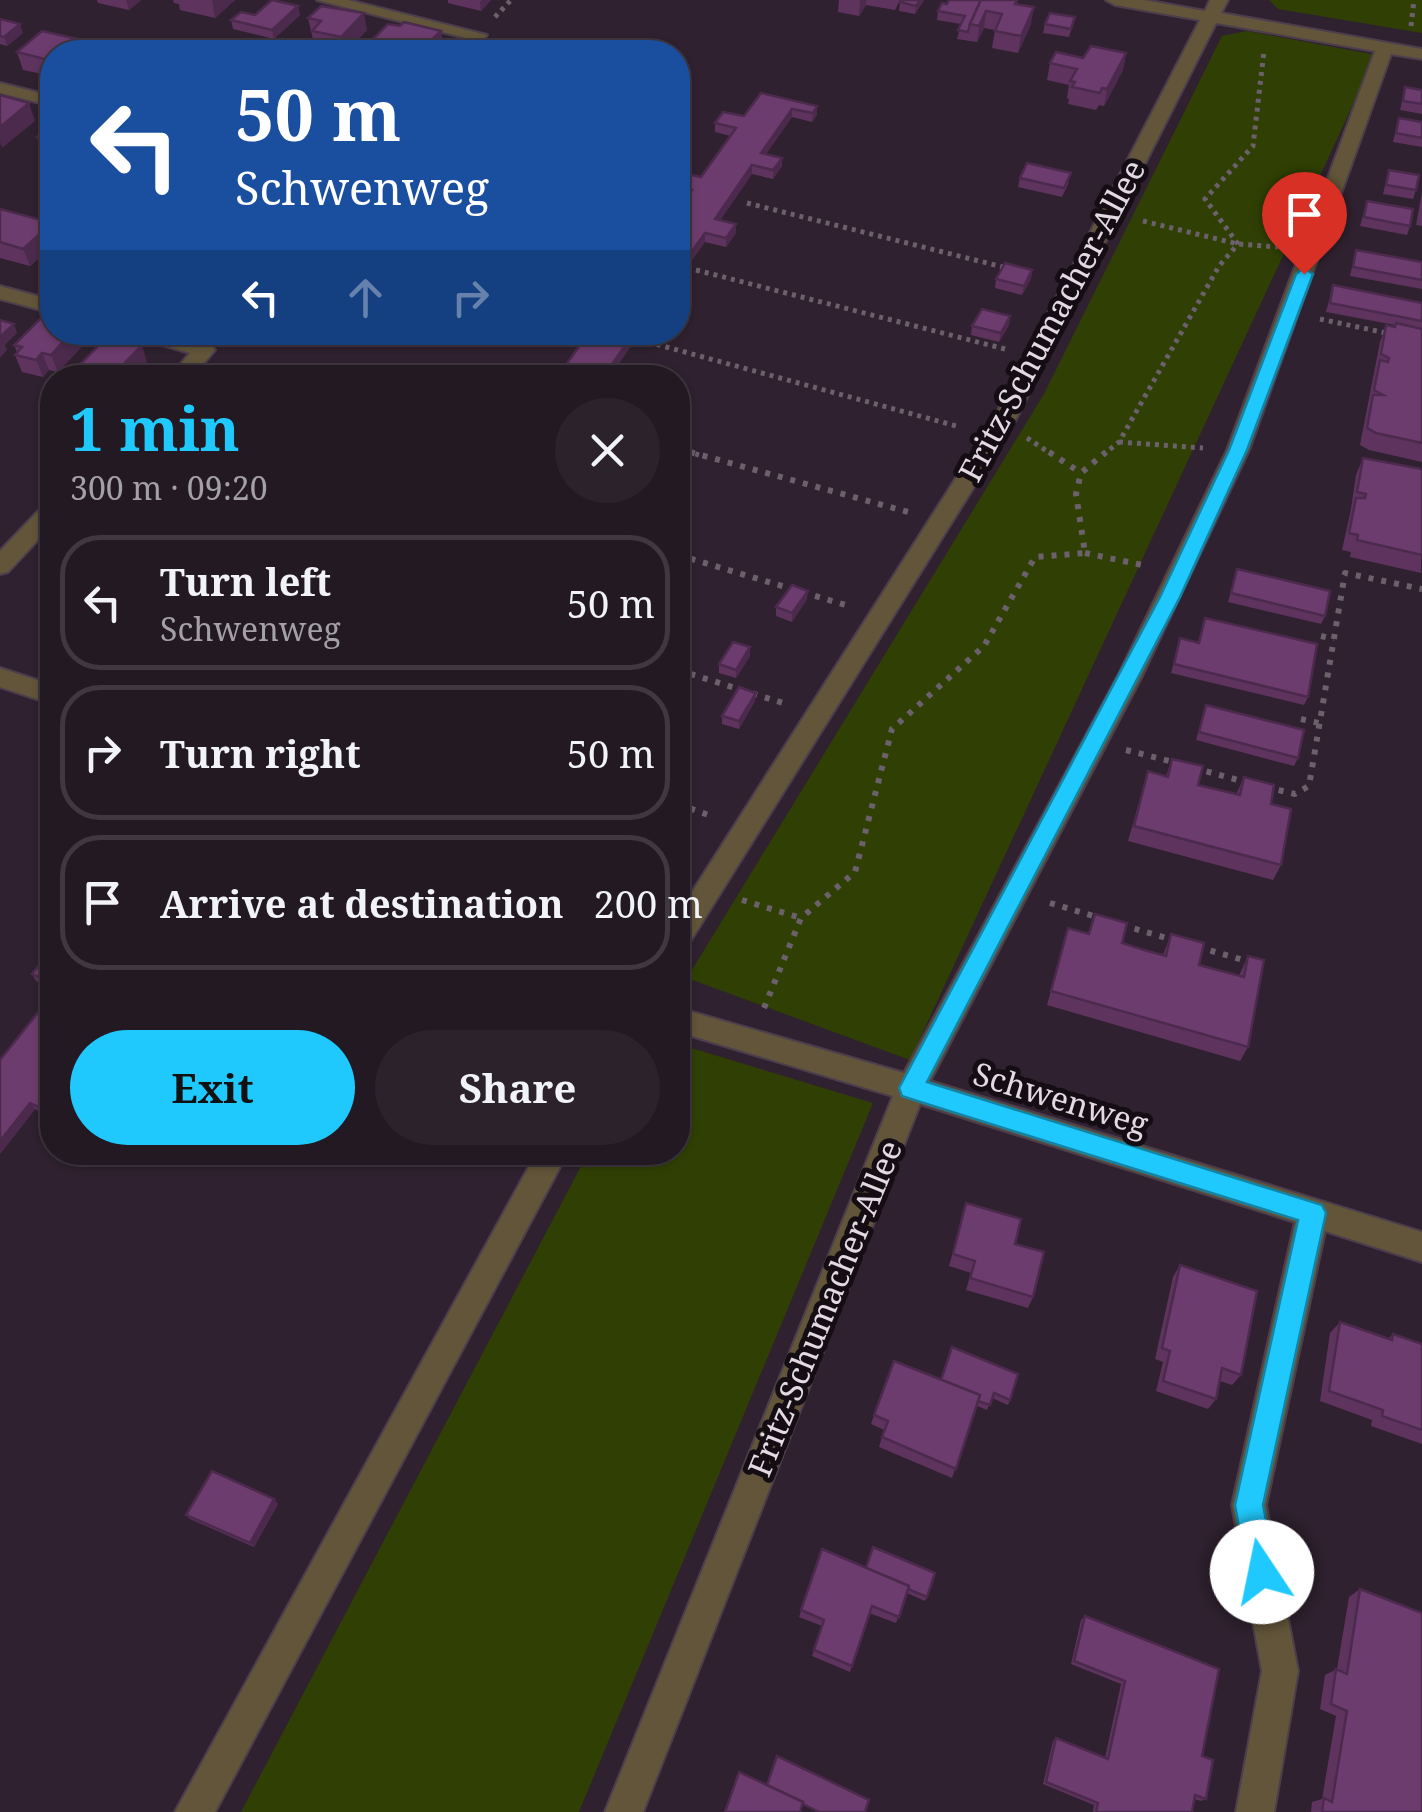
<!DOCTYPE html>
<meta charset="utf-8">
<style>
:root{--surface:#231923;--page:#2b222b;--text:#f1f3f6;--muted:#a3a0a6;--line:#403841;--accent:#20c9fd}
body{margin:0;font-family:"Noto Serif",serif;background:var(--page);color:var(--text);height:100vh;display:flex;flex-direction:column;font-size:38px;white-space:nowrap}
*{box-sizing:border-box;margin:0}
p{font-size:32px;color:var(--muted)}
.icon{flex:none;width:55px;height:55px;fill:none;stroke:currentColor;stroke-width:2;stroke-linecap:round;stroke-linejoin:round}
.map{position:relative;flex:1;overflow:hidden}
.panel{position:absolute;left:40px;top:365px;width:650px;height:800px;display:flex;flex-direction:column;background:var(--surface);border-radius:40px;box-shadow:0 2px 8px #0004,0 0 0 2px var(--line)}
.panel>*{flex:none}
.top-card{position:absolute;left:40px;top:40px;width:650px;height:305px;border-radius:40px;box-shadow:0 2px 8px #0004,0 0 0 2px var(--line);background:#1a4fa0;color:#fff;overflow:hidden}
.pin{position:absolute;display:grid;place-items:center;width:85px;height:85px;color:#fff;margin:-102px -42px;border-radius:50% 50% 50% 0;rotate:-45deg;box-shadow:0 0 10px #0007}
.pin .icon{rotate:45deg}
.me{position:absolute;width:110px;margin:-55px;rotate:349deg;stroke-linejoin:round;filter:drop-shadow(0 0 8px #0008)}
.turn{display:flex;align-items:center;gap:35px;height:210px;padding:0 30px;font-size:45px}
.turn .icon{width:130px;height:130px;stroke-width:2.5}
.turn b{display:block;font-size:70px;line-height:85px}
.lanes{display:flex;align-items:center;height:95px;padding:0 30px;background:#0003;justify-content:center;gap:50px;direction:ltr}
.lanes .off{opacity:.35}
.round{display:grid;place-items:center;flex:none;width:105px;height:105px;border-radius:52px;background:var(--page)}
.head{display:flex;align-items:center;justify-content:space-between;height:170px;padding:0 30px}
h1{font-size:60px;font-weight:700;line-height:75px;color:var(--accent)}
.action{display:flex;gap:20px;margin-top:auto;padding:20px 30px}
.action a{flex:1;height:115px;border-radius:60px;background:var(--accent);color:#111;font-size:40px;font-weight:700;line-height:115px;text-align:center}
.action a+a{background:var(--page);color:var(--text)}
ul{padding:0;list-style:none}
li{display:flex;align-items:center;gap:30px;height:135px;margin:0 20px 15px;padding:0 10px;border:5px solid var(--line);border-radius:40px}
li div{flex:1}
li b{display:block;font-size:38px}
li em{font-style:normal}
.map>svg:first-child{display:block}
</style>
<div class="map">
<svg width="1422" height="1812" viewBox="0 0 1422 1812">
<rect width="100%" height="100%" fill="#2f212f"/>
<!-- green -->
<g fill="#304004">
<polygon points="1269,0 1422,0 1422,33 1278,9"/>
<polygon points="1247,31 1376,55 910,1060 687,978 1044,394 1222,36"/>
<polygon points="678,1044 873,1103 579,1812 241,1812 588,1153 678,1152"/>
</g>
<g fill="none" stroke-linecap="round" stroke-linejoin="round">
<!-- minor casing -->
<g stroke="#4c3e4c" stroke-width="4">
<g id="minor">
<polygon points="317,0 348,0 487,35 472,52 454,52 466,38"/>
<polygon points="1106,0 1144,0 1205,11 1210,0 1228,0 1221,13 1422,49 1422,59 1391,54 1249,450 1142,676 930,1081 1422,1232 1422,1262 1325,1231 1266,1505 1298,1671 1274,1812 1236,1812 1262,1671 1232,1505 1295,1222 920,1104 643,1812 605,1812 893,1096 678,1032 678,1008 904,1073 1118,676 1227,450 1375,51 1216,23 1015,421 688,945 678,949 678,914 993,420 1200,20 1115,5"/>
<polygon points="0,83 52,96 52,106 0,93"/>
<polygon points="0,286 52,300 52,313 0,299"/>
<polygon points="132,332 167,332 211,345 215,350 191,378 169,378 190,353 135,337"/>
<polygon points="52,503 52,525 8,572 0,574 0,551 44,505"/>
<polygon points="0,668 52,685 52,704 0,687"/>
<polygon points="537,1152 568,1152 215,1812 175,1812"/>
</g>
</g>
<!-- path-far1 -->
<g stroke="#6c606c" stroke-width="5" stroke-dasharray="4 5" stroke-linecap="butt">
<polyline points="495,17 511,0"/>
<polyline points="1411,26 1414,0"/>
<polyline points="747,203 1007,268"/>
<polyline points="1143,221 1238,244 1278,247"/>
<polyline points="696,270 1005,349"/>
<polyline points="1320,319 1391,334"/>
<polyline points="648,342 960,427"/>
<polyline points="1027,438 1053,455"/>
<polyline points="1119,442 1203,448"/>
<polyline points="678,449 699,455"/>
<polyline points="1103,455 1119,442 1219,266 1238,244 1205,199 1253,146 1264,51"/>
</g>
<!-- path -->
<g stroke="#6c606c" stroke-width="6" stroke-dasharray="5 8" stroke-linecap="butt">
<polyline points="690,452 908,512"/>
<polyline points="1049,452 1081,473"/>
<polyline points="1085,553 1147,566"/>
<polyline points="678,555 849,606"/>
<polyline points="1321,636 1334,639"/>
<polyline points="678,670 786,704"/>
<polyline points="1301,719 1319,723"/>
<polyline points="1126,750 1177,763"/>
<polyline points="1194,768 1249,783"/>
<polyline points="1266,787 1295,794 1309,786 1345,573 1422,589"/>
<polyline points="678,804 714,817"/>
<polyline points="742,900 801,918"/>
<polyline points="1050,903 1100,918"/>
<polyline points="1122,925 1177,941"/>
<polyline points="1198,947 1243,960"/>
<polyline points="764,1008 801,918 855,872 892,729 984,646 1035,557 1085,553 1076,494 1081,473 1106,452"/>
</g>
<!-- minor -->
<use href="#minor" fill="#625539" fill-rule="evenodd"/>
</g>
<!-- wall -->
<g fill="#5e345f">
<polygon points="97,0 141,0 129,10 98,3"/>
<polygon points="173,0 235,0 215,18 180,10 179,4 174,3"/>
<polygon points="448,0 491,0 481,11 448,3"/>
<polygon points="839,0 900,0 895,10 866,5 859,16 838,12"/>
<polygon points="924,0 915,14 899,11 900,2"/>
<polygon points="1017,0 1017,4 1031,24 1018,53 992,48 995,30 984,28 977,42 957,39 961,24 937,20 938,11 947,4"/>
<polygon points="298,6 300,15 274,39 233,29 231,20"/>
<polygon points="1075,17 1069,37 1043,33 1045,24"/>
<polygon points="308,18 367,30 346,52 338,52 315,48"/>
<polygon points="0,19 23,33 7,46 0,44"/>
<polygon points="400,26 441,31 443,48 439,52 374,52 372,40"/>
<polygon points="17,52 52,52 52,76 23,70"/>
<polygon points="1126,53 1123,70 1104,106 1099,105 1096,110 1068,104 1069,99 1067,98 1069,85 1047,80 1050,63"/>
<polygon points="1405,87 1422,90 1422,114 1400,110"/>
<polygon points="761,93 817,106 817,115 812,122 792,117 766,154 782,166 773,179 752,174 720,220 736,224 736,233 726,247 705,242 687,198 678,195 678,174 701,177 731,136 715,132 715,123 744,116"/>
<polygon points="1399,118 1422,122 1422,147 1393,142"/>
<polygon points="52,123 52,157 43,154 37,137"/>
<polygon points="1389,170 1416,190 1413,199 1383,194"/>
<polygon points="1020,178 1069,182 1062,197 1018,187"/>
<polygon points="1422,192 1422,226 1416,225"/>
<polygon points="1367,201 1410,226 1407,235 1360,226"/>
<polygon points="0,209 52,223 52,246 30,266 0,258"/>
<polygon points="1356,250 1422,262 1422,289 1350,276"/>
<polygon points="1032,270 1031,279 1022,295 995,288 996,279"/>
<polygon points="1333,285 1422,303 1422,462 1369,450 1360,445 1380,342 1386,325 1394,327 1395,325 1326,312"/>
<polygon points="1010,316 1009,325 999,342 971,335 972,326"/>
<polygon points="52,332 80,332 85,343 58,372 49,370 43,377 22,372 15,355 17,352 14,345"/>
<polygon points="1363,458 1422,469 1421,573 1350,557 1351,552 1342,550 1351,509 1356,475"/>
<polygon points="1237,569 1325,616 1321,624 1228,602"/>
<polygon points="807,599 792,622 776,616 776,607"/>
<polygon points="1205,618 1308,697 1304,705 1171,673 1180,638 1198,642"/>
<polygon points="750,647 750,656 736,678 719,673 719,664"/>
<polygon points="756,693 755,701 739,729 722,724 722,716"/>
<polygon points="1206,705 1298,758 1294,766 1196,740"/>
<polygon points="1172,759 1198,785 1236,795 1244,777 1271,804 1281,865 1273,880 1128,841 1148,771 1166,776"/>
<polygon points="1095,914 1122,943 1163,955 1171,934 1199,965 1239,976 1248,956 1248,1047 1240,1061 1047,1005 1068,928 1088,934"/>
<polygon points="52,949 52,988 36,981 32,974"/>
<polygon points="52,995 52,1118 35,1109 0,1154"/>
<polygon points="963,1215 1015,1244 1033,1297 1028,1308 966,1290 971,1273 949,1266"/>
<polygon points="1180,1265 1241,1375 1232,1385 1220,1381 1216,1399 1208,1409 1156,1391 1163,1362 1155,1359 1173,1277"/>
<polygon points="1340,1322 1389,1338 1393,1334 1422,1344 1422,1444 1371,1426 1372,1420 1320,1401 1330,1333"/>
<polygon points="952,1347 1010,1400 1008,1405 992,1398 987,1410 977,1406 952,1478 879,1447 884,1430 871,1424 874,1415 941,1380"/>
<polygon points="274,1499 278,1504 254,1547 190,1519 186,1515"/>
<polygon points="822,1549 927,1597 925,1601 907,1593 896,1623 869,1613 850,1672 812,1656 822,1626 799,1617"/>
<polygon points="1360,1589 1422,1812 1311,1812 1312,1802 1322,1799 1336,1716 1320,1709 1325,1675 1337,1669 1349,1597"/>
<polygon points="1085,1616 1202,1756 1206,1799 1201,1801 1194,1799 1192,1812 1093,1812 1094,1805 1043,1784 1053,1741 1056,1738 1105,1758 1121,1684 1071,1664 1081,1620"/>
</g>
<!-- shaded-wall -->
<g fill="#4c2a4d">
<polygon points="126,0 141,0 129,10"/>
<polygon points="212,0 235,0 215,18"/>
<polygon points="482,0 491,0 481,11 480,2"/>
<polygon points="860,0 866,0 866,5 859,16"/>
<polygon points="920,0 924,0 915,14 916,6"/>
<polygon points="298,6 300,15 274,39 272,30"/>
<polygon points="1034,7 1031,24 1018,53 1021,36"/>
<polygon points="986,11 984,28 977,42 979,26"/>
<polygon points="364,13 367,30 344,52 341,37"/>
<polygon points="20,24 23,33 7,46 4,37"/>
<polygon points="441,31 443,48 439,52 419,52"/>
<polygon points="82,40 86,52 67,52"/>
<polygon points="1126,53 1123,70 1104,106 1107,89"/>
<polygon points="29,103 35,121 2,148 0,143 0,127"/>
<polygon points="817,106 817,115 812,122 813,113"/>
<polygon points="792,109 792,117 761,161 761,153"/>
<polygon points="782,158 782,166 773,179 773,170"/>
<polygon points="752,165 752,174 715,228 715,219"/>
<polygon points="52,223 52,246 30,266 23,249"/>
<polygon points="736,224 736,233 726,247 726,238"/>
<polygon points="705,233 705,242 678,280 678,271"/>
<polygon points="1032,270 1031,279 1022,295 1024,286"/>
<polygon points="689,292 689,300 680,314 679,306"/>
<polygon points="1010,316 1009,325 999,342 1001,333"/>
<polygon points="14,324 17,333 5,345 7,350 0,358 0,337"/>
<polygon points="72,332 80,332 85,343 58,372 51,355"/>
<polygon points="634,332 641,332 613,372 613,363"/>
<polygon points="142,345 147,362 133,378 110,378"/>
<polygon points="42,353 49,370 43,377 36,360"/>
<polygon points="808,591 807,599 792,622 792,613"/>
<polygon points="750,647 750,656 736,678 736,670"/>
<polygon points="756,693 755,701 739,729 739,721"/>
<polygon points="30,1103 35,1109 0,1154 0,1141"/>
<polygon points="274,1499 278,1504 254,1547 250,1543"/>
</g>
<!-- building -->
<g fill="#6d3c6e" stroke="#4c2a4d" stroke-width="2.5">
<polygon points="272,0 298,6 272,30 231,20 241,12 255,15"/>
<polygon points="901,0 920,0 916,6 900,2"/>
<polygon points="949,0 981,0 970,24 968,32 958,30 965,16 938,11 942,3 947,4"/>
<polygon points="981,0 1017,0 1015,4 1034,7 1021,36 995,31 1002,14 986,11 979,26 970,24"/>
<polygon points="321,6 364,13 341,37 312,31 321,21 308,18"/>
<polygon points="1050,13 1075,17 1071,29 1045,24"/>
<polygon points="0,19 20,24 4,37 0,36"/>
<polygon points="404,22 441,31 419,52 390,52 379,50 386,43 372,40 388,24 400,26"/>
<polygon points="42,31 82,40 67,52 52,52 52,61 17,52"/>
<polygon points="103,40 140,49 136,52 88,52"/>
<polygon points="1091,46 1126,53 1107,89 1102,88 1100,93 1072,87 1075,82 1070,81 1077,69 1050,63 1056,52 1083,58"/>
<polygon points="1405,87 1422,90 1422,104 1403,101"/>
<polygon points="761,93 817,106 813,113 792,109 761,153 782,158 773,170 752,165 715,219 736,224 726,238 705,233 678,271 678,211 692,190 678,187 678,174 679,172 701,177 736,128 715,123 723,112 744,116"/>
<polygon points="0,95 29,103 0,127"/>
<polygon points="1399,118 1422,122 1422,138 1396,133"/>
<polygon points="52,123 52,141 37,137"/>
<polygon points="1027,163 1071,173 1064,188 1020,178"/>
<polygon points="1389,170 1419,175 1416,190 1386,185"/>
<polygon points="1367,201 1413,209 1410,226 1364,217"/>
<polygon points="0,209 52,223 23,249 0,242"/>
<polygon points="1356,250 1422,262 1422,280 1353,267"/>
<polygon points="1005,263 1032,270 1024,286 996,279"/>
<polygon points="1333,285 1422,303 1422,321 1330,303"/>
<polygon points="678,289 689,292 679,306 678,305"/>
<polygon points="982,309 1010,316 1001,333 972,326"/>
<polygon points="42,317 52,319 52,332 72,332 51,355 42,353 36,360 15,355 22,347 14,345"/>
<polygon points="0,320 14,324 0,337"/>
<polygon points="1396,323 1422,329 1422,443 1376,433 1367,428 1373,395 1383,395 1374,390 1380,360 1388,362 1389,358 1381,354 1386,325 1395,327"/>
<polygon points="589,332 634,332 613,363 635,369 630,378 557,378"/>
<polygon points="109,335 142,345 110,378 67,378"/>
<polygon points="1363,458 1422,469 1422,555 1357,540 1358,535 1349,533 1356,498 1365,498 1366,494 1357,492"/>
<polygon points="1237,569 1330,591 1325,616 1231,593"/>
<polygon points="792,585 808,591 792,613 776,607"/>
<polygon points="1205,618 1317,644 1308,697 1174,664 1180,638 1199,643"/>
<polygon points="733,642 750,647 736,670 719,664"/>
<polygon points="739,687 756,693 739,721 722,716"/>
<polygon points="1206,705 1304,730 1298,758 1199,732"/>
<polygon points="1172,759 1203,766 1198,785 1240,795 1244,777 1274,785 1271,804 1291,809 1281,865 1134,826 1148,771 1168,777"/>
<polygon points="1095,914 1127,923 1122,943 1144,950 1166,956 1171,934 1204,943 1199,965 1244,977 1248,956 1264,960 1248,1047 1051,991 1068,928 1089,934"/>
<polygon points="52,949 52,983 32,974"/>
<polygon points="52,995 52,1113 30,1103 0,1141 0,1060"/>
<polygon points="966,1203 1021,1219 1015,1244 1044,1252 1033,1297 970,1278 975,1261 953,1254"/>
<polygon points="1180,1265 1257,1291 1241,1375 1222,1368 1216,1399 1163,1381 1170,1351 1162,1348"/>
<polygon points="1340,1322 1392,1340 1393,1334 1422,1344 1422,1430 1382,1416 1383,1410 1329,1391"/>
<polygon points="952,1347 1018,1374 1010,1400 994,1393 990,1405 978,1401 980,1395 941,1380"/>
<polygon points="894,1361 980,1395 956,1469 882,1437 888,1421 874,1415"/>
<polygon points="212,1471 274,1499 250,1543 186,1515"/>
<polygon points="873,1547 935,1573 927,1597 908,1589 909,1586 866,1568"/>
<polygon points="822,1549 909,1586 899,1617 872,1606 852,1666 814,1650 824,1620 801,1610"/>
<polygon points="1360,1589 1422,1613 1422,1812 1322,1812 1324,1798 1332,1802 1347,1711 1331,1704 1336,1669 1347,1674"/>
<polygon points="1085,1616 1219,1669 1202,1756 1213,1760 1206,1799 1195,1795 1192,1812 1096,1812 1098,1803 1046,1782 1056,1738 1108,1759 1125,1681 1074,1661"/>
<polygon points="777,1756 869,1800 865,1812 819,1812 803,1804 803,1802 767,1785"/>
<polygon points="739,1772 803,1802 800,1812 725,1812"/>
</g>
<!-- route -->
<polygon fill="#20c9fd" stroke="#1583a4" stroke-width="2.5" points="1304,268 1313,274 1247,450 1180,597 927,1082 1322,1205 1326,1213 1263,1505 1276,1572 1272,1582 1262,1586 1251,1582 1247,1572 1235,1505 1298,1220 911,1099 902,1096 899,1088 1160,597 1229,450 1296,274"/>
<g text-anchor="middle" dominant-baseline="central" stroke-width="10" stroke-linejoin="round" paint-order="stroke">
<!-- street labels -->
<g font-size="32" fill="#e3d9e2" stroke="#140d13">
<text transform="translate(1051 320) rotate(-62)">Fritz-Schumacher-Allee</text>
<text transform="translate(1061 1098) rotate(17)">Schwenweg</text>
<text transform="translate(824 1308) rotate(-68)">Fritz-Schumacher-Allee</text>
</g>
</g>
</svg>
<div class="pin" style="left:1304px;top:274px;background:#d93025"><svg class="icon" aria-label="arrive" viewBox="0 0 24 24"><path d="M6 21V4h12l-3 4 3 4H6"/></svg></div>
<svg class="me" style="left:1262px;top:1572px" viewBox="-20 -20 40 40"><circle r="19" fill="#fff"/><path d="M0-13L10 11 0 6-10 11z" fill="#20c9fd"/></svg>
<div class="top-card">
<div class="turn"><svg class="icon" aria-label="left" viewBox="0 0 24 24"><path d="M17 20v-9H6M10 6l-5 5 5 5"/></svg><div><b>50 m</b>Schwenweg</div></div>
<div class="lanes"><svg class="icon" aria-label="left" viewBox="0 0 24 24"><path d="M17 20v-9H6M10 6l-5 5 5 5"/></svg><svg class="icon off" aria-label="ahead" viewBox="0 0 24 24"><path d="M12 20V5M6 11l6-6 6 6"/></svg><svg class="icon off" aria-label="right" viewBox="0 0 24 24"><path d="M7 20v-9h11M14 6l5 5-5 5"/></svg></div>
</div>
<section class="panel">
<div class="head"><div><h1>1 min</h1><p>300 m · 09:20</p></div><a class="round"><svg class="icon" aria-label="close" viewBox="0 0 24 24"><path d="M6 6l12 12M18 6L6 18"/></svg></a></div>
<ul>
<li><svg class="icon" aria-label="left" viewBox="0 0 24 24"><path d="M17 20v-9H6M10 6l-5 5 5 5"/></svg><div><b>Turn left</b><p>Schwenweg</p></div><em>50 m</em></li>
<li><svg class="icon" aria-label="right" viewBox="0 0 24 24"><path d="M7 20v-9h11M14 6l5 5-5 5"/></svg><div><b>Turn right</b></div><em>50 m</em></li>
<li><svg class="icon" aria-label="arrive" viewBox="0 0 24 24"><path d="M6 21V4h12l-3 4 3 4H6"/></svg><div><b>Arrive at destination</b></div><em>200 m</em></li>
</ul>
<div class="action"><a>Exit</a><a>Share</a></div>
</section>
</div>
